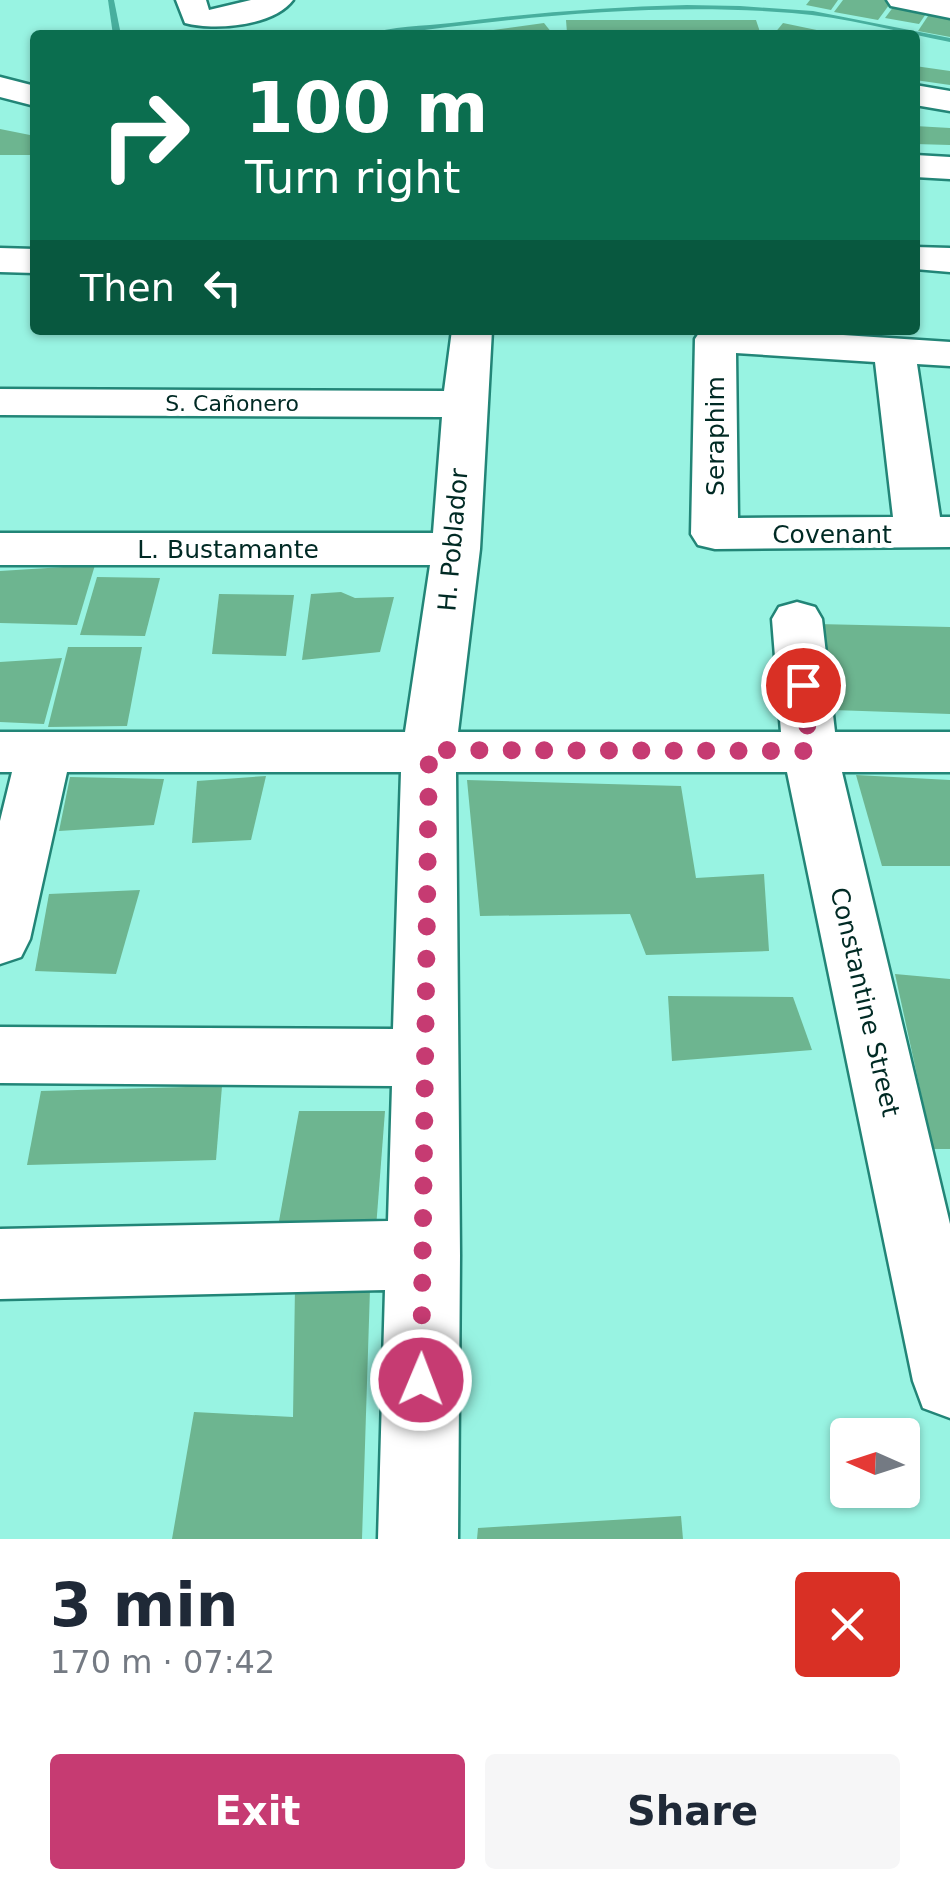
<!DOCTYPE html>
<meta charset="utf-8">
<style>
:root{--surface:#fff;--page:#f6f6f7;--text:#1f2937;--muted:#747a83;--accent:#c63b72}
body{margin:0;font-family:"DejaVu Sans",sans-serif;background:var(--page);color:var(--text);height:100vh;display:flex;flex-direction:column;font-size:38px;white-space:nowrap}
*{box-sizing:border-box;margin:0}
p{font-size:32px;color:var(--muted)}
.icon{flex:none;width:55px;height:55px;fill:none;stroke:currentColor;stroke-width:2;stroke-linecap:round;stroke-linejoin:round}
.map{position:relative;height:1539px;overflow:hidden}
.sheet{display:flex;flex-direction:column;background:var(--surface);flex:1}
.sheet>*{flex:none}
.top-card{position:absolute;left:30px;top:30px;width:890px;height:305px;border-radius:10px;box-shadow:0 2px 8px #0004;background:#0b6e4f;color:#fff;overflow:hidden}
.needle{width:65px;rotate:273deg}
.tools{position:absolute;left:830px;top:1418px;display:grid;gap:20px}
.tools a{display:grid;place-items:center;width:90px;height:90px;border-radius:10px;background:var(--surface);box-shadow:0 2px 8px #0004;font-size:50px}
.pin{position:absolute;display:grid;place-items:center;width:85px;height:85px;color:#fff;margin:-42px;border:5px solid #fff;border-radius:50%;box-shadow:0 2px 10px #0007}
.me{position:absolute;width:110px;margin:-55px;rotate:1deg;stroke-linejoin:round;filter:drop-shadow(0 0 8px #0008)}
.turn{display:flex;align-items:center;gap:35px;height:210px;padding:0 50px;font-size:45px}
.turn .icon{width:130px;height:130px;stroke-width:2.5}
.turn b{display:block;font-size:70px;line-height:85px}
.then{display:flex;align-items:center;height:95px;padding:0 50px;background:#0003;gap:20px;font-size:38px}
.round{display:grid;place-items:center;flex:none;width:105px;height:105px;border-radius:10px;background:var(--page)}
.summary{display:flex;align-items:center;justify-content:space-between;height:170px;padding:0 50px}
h1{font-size:60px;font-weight:800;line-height:75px}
.action{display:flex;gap:20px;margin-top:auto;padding:20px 50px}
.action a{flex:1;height:115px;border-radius:10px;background:var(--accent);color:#fff;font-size:40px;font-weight:800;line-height:115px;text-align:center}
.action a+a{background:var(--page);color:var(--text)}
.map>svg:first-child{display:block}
</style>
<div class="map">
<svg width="950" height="1539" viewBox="0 0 950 1539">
<rect width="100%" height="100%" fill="#98f3e2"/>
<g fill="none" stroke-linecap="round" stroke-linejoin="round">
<!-- stream -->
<g fill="#48af9e" fill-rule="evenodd">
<polygon points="108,0 114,0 121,35 113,35"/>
<path d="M687 5 740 6 813 11 950 38V42C898 32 845 17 792 13 656 2 520 17 386 35H366C391 26 424 26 451 23 530 13 608 7 687 5Z"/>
</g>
</g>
<!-- building -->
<g fill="#6db590">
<polygon points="810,0 838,0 831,10 806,5"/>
<polygon points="843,0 889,0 892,1 878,20 834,12"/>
<polygon points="897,2 930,8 919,24 885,18"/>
<polygon points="932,10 950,13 950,37 918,31"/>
<polygon points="566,20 756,20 760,32 567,33"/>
<polygon points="544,23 552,33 471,35 471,33"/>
<polygon points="783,23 831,33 830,35 774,34"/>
<polygon points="915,66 950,71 950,85 915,80"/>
<polygon points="915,126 950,128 950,145 915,144"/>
<polygon points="0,129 35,136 31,155 0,155"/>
<polygon points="95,565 77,625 0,623 0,571"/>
<polygon points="97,577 160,578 145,636 80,635"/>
<polygon points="341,592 355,598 394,597 380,652 302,660 311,594"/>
<polygon points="219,594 294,595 286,656 212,654"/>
<polygon points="817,624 950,627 950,714 833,710"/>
<polygon points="68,647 142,647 127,726 48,727"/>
<polygon points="62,658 44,724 0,722 0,662"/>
<polygon points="856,775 950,780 950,866 882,866"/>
<polygon points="266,776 251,840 192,843 197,781"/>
<polygon points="70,777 164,779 154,825 59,831"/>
<polygon points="467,780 681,786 696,878 764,874 769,951 646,955 630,914 480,916"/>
<polygon points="140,890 116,974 35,971 49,894"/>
<polygon points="895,974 950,979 950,1149 933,1149"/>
<polygon points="668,996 793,997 812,1050 672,1061"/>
<polygon points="222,1086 216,1160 27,1165 41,1091"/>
<polygon points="299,1111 385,1111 375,1241 277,1232"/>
<polygon points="295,1287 370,1289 362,1539 172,1539 194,1412 293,1417"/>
<polygon points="681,1516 683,1539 477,1539 478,1528"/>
</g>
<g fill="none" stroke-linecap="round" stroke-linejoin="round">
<!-- minor casing -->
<g stroke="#228577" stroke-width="5">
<g id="minor">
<path d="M176 0H206L209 10 251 0H293C274 26 214 31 185 23Z"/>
<polygon points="887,0 950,0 950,18 891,6"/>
<polygon points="0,77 35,86 35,106 0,97"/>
<polygon points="915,85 950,91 950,111 915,105"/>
<polygon points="915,155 950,157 950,179 915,177"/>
<polygon points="915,247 950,248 950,272 915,269"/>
<polygon points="0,248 35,249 35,273 0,272"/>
<polygon points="452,330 492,330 480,549 458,732 781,732 772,619 779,607 797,602 815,607 822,619 835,732 950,732 950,772 842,772 950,1224 950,1418 923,1408 913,1381 787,772 456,772 460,1255 458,1539 378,1539 385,1290 0,1299 0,1229 388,1221 392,1086 0,1083 0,1027 393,1029 401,772 67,772 30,939 21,957 0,964 0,821 12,772 0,772 0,732 405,732 430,565 0,565 0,533 433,533 442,417 0,415 0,389 444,391"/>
<path d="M701 330H767L950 342V366L917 364 940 517H950V547L715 549 698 545 691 534 695 339ZM736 353 875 362 893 517 738 518Z"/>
</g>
</g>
<!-- minor -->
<use href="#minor" fill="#fff" fill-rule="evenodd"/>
</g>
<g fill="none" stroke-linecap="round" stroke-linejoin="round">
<!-- route -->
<polyline stroke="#c63b72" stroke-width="18" stroke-dasharray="0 32.4" points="421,1380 429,750 810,751 803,685"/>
</g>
<g text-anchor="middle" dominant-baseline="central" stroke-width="10" stroke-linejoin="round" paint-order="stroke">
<!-- far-street labels -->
<g font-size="22" fill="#002a24" stroke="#fff">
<text x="232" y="403">S. Cañonero</text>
</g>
<!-- street labels -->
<g font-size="25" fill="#002a24" stroke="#fff">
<text transform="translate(715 436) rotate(-90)">Seraphim</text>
<text x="832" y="534">Covenant</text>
<text transform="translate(453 540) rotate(-85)">H. Poblador</text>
<text x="228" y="549">L. Bustamante</text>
<text transform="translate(865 1002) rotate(77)">Constantine Street</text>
</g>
</g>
</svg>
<div class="tools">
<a><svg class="needle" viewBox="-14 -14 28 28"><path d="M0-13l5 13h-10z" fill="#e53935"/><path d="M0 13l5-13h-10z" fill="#747a83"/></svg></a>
</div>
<div class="pin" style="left:803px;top:685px;background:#d93025"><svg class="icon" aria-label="arrive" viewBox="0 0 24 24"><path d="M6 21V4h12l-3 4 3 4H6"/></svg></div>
<svg class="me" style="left:421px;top:1380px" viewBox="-20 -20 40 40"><circle r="17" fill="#c63b72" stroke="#fff" stroke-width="3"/><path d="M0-11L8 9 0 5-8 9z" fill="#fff"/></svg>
<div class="top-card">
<div class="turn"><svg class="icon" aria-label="right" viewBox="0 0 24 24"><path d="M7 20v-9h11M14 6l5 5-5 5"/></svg><div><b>100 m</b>Turn right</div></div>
<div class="then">Then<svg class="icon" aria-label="left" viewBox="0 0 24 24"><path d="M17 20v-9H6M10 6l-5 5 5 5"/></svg></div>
</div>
</div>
<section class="sheet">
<div class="summary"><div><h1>3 min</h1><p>170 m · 07:42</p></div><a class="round" style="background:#d93025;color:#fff"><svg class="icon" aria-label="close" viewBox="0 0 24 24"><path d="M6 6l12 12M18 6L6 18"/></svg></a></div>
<div class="action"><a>Exit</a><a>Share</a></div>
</section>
